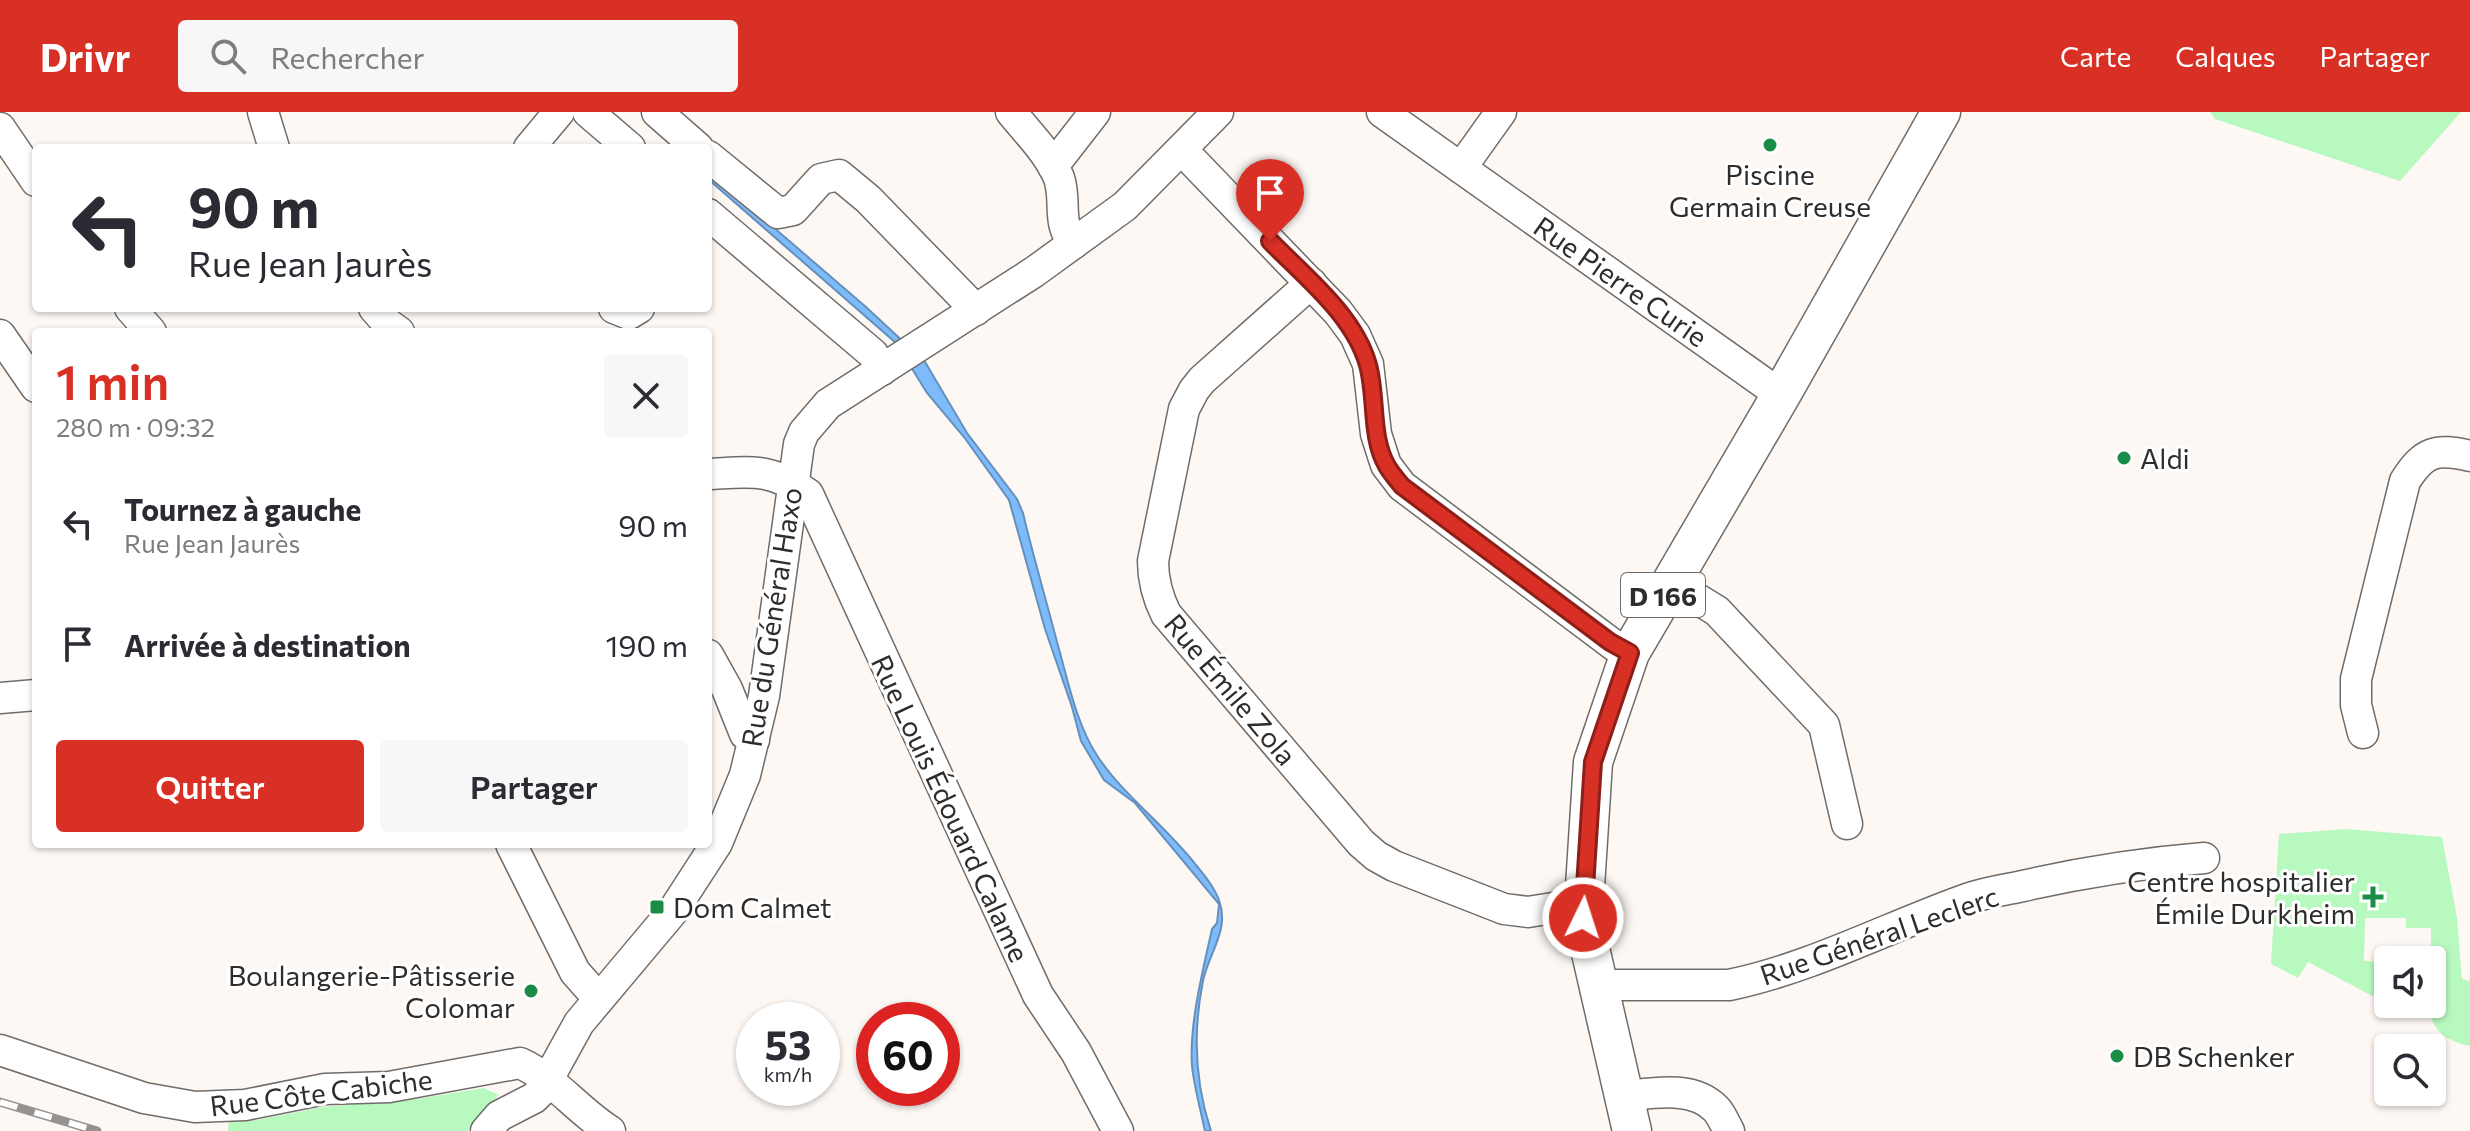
<!DOCTYPE html>
<html lang="fr">
<meta charset="utf-8">
<style>
:root{--surface:#fff;--page:#f7f7f7;--text:#2b2b33;--muted:#7c7c81;--accent:#d93025}
body{margin:0;font-family:Commissioner,sans-serif;background:var(--page);color:var(--text);height:100vh;display:flex;flex-direction:column;font-size:30px;white-space:nowrap}
*{box-sizing:border-box;margin:0}
p{font-size:26px;color:var(--muted)}
.icon{flex:none;width:44px;height:44px;fill:none;stroke:currentColor;stroke-width:2;stroke-linecap:round;stroke-linejoin:round}
.map{position:relative;flex:1;overflow:hidden}
.sheet{position:absolute;left:32px;top:216px;width:680px;height:520px;display:flex;flex-direction:column;background:var(--surface);border-radius:8px;box-shadow:0 2px 6px #0004}
.sheet>*{flex:none}
.top-card{position:absolute;left:32px;top:32px;width:680px;height:168px;border-radius:8px;box-shadow:0 2px 6px #0004;background:#fff;color:var(--text);overflow:hidden}
.fabs{position:absolute;left:2374px;top:834px;display:grid;gap:16px}
.fabs a{display:grid;place-items:center;width:72px;height:72px;border-radius:8px;background:var(--surface);box-shadow:0 2px 6px #0004;font-size:40px}
.speed{position:absolute;left:736px;top:890px;display:flex;gap:16px;font-size:40px;font-weight:700;text-align:center}
.speed>*{display:grid;place-content:center;width:104px;height:104px;border-radius:50%;background:var(--surface);box-shadow:0 2px 6px #0004;line-height:1}
.speed small{font-size:20px;font-weight:400}
.speed .limit{border:12px solid #d22;background:#fff;color:#111}
.pin{position:absolute;display:grid;place-items:center;width:68px;height:68px;color:#fff;margin:-82px -34px;border-radius:50% 50% 50% 0;rotate:-45deg;box-shadow:0 0 8px #0007}
.pin .icon{rotate:45deg}
.me{position:absolute;width:88px;margin:-44px;rotate:4deg;stroke-linejoin:round;filter:drop-shadow(0 0 6px #0008)}
.turn{display:flex;align-items:center;gap:28px;height:168px;padding:0 24px;font-size:36px}
.turn .icon{width:104px;height:104px;stroke-width:2.5}
.turn b{display:block;font-size:56px;line-height:68px}
.round{display:grid;place-items:center;flex:none;width:84px;height:84px;border-radius:8px;background:var(--page)}
.summary{display:flex;align-items:center;justify-content:space-between;height:136px;padding:0 24px}
h1{font-size:48px;font-weight:600;line-height:60px;color:var(--accent)}
.action{display:flex;gap:16px;margin-top:auto;padding:16px 24px}
.action a{flex:1;height:92px;border-radius:8px;background:var(--accent);color:#fff;font-size:32px;font-weight:600;line-height:92px;text-align:center}
.action a+a{background:var(--page);color:var(--text)}
ul{padding:0;list-style:none}
li{display:flex;align-items:center;gap:24px;height:120px;padding:0 24px}
li div{flex:1}
li b{display:block;font-size:30px}
li em{font-style:normal}
header{display:flex;align-items:center;gap:48px;box-sizing:border-box;height:112px;padding:0 40px;background:var(--accent);color:#fff}
header strong{font-size:38px}
nav{display:flex;gap:44px;margin-inline-start:auto;font-size:28px}
.search{width:560px;height:72px;background:var(--page);display:flex;align-items:center;gap:20px;box-sizing:border-box;padding:0 28px;border-radius:8px;color:var(--muted);font-size:30px}
.map>svg:first-child{display:block}
</style>
<header>
<strong>Drivr</strong>
<div class="search"><svg class="icon" aria-label="search" viewBox="0 0 24 24"><circle cx="10" cy="10" r="6"/><path d="M15 15l6 6"/></svg>Rechercher</div>
<nav><a>Carte</a><a>Calques</a><a>Partager</a></nav>
</header>
<div class="map">
<svg width="2470" height="1019" viewBox="0 0 2470 1019">
<rect width="100%" height="100%" fill="#fdf8f4"/>
<!-- green -->
<g fill="#b7f9be">
<polygon points="2210,0 2461,0 2400,69 2215,7"/>
<path d="M2347 717 2442 725 2457 806 2462 867 2470 869V934C2445 929 2431 918 2428 892H2432V848H2428V843H2431V816H2406V806H2365L2364 849 2388 850V892H2418L2419 904 2416 907 2308 850 2298 866 2271 852 2279 722Z"/>
<polygon points="484,976 499,983 467,1019 228,1019 229,1008 251,1009 323,995 423,986"/>
</g>
<!-- water -->
<path fill="#7ebbfa" stroke="#6690bc" stroke-width="2" d="M708 59 866 195 925 250 967 321 1017 387 1023 401C1033 444 1046 487 1057 530 1068 568 1076 612 1098 645 1124 684 1166 714 1196 753 1205 764 1214 775 1219 788 1230 818 1209 840 1203 869 1193 919 1195 971 1211 1019H1205L1204 1015C1200 995 1194 974 1192 954 1189 912 1203 858 1212 817L1217 811 1219 792 1135 691 1104 668 1081 629 1072 595 1045 517 1009 388 964 325 927 281 896 231 708 67Z"/>
<g fill="none" stroke-linecap="round" stroke-linejoin="round">
<!-- minor casing -->
<g stroke="#706c69" stroke-width="33">
<g id="minor">
<polyline points="263,0 274,36"/>
<polyline points="588,0 630,36"/>
<polyline points="657,0 698,36"/>
<path d="M1011 0C1027 20 1049 41 1059 66 1067 89 1056 111 1074 131"/>
<polyline points="1382,0 1781,283"/>
<polyline points="0,16 36,69"/>
<polyline points="529,36 559,0"/>
<polyline points="1182,38 1338,200 1355,223 1368,252 1376,322 1386,353 1402,374 1615,534 1630,541"/>
<polyline points="708,44 778,101 793,98 821,67 839,63 868,87 976,198"/>
<polyline points="1053,54 1095,0"/>
<polyline points="1461,56 1501,0"/>
<polyline points="708,102 873,242 882,258"/>
<path d="M1311 171 1202 268 1194 278 1184 297 1153 449C1153 469 1157 484 1166 502L1361 731 1376 744 1394 754 1504 797 1528 800 1584 791"/>
<polyline points="130,196 151,220"/>
<polyline points="374,196 388,212 399,220"/>
<polyline points="614,196 629,202 639,196"/>
<polyline points="0,223 36,275"/>
<path d="M708 362C751 360 770 355 808 382L1038 883 1076 940 1118 1019"/>
<polyline points="1670,470 1717,499 1824,613 1847,712"/>
<polyline points="708,543 727,577 745,622 754,628"/>
<polyline points="0,586 36,583"/>
<path d="M2363 621 2356 593V567L2405 369C2424 339 2436 336 2470 344"/>
<polyline points="511,732 575,860 598,886"/>
<path d="M1599 873H1729C1811 856 1886 816 1964 788 1983 781 2004 778 2023 774 2084 760 2143 751 2204 746"/>
<path d="M0 938 144 986 195 995 245 993 325 977 389 975 520 951C555 967 578 999 610 1019"/>
<path d="M1624 984C1654 981 1693 973 1716 997 1721 1002 1725 1012 1729 1019"/>
<polyline points="486,1019 499,1004 534,986 542,978 579,911 673,799 717,731 745,663 764,584 799,332 804,320 828,292 1034,160 1125,94 1218,0"/>
</g>
</g>
<!-- major casing -->
<g stroke="#706c69" stroke-width="41">
<polyline id="major" points="1632,1019 1583,806 1593,650 1630,541 1781,283 1941,0"/>
</g>
<!-- minor -->
<use href="#minor" stroke="#fff" stroke-width="30"/>
<!-- major -->
<use href="#major" stroke="#fff" stroke-width="38"/>
<!-- rail casing -->
<g stroke="#969290" stroke-width="9">
<polyline id="rail" points="0,990 97,1019"/>
</g>
<!-- rail -->
<use href="#rail" stroke="#fff" stroke-width="6" stroke-dasharray="18" stroke-linecap="butt"/>
</g>
<g fill="none" stroke-linecap="round" stroke-linejoin="round">
<!-- route casing -->
<g stroke="#8d1f18" stroke-width="20">
<path id="route" d="M1270 129C1305 165 1354 203 1368 253 1377 285 1370 325 1387 354 1391 361 1397 368 1402 374L1610 530 1630 541 1593 650 1583 806"/>
</g>
<!-- route -->
<use href="#route" stroke="#d93025" stroke-width="14"/>
</g>
<!-- markers -->
<g fill="#1a8c45" stroke="#fff" stroke-width="3">
<circle cx="1770" cy="33" r="8"/>
<circle cx="2124" cy="346" r="8"/>
<path d="M2369 773h8v8h8v8h-8v8h-8v-8h-8v-8h8z"/>
<rect x="649" y="787" width="16" height="16" rx="4"/>
<circle cx="531" cy="879" r="8"/>
<circle cx="2117" cy="944" r="8"/>
</g>
<g text-anchor="middle" dominant-baseline="central" stroke-width="6" stroke-linejoin="round" paint-order="stroke">
<!-- shield labels -->
<rect fill="#fff" stroke="#6d6c6b" stroke-width="2" x="1621" y="461" width="84" height="44" rx="6"/>
<g font-size="26" font-weight="bold" fill="#2f2d2c">
<text x="1663" y="483">D 166</text>
</g>
<!-- poi labels -->
<g font-size="28" fill="#2f2d2c" stroke="#fff" text-anchor="start">
<text x="1770" y="62" text-anchor="middle">Piscine<tspan x="1770" dy="32">Germain Creuse</tspan></text>
<text x="2140" y="346">Aldi</text>
<text x="2355" y="769" text-anchor="end">Centre hospitalier<tspan x="2355" dy="32">Émile Durkheim</tspan></text>
<text x="673" y="795">Dom Calmet</text>
<text x="515" y="863" text-anchor="end">Boulangerie-Pâtisserie<tspan x="515" dy="32">Colomar</tspan></text>
<text x="2133" y="944">DB Schenker</text>
</g>
<!-- street labels -->
<g font-size="28" fill="#2f2d2c" stroke="#fff">
<text transform="translate(1621 169) rotate(35)">Rue Pierre Curie</text>
<text transform="translate(771 505) rotate(-81)">Rue du Général Haxo</text>
<text transform="translate(1231 577) rotate(50)">Rue Émile Zola</text>
<text transform="translate(951 696) rotate(65)">Rue Louis Édouard Calame</text>
<text transform="translate(1879 823) rotate(-19)">Rue Général Leclerc</text>
<text transform="translate(321 980) rotate(-7)">Rue Côte Cabiche</text>
</g>
</g>
</svg>
<div class="fabs">
<a><svg class="icon" aria-label="sound" viewBox="0 0 24 24"><path d="M4 9h4l5-4v14l-5-4H4zM17 9q2 3 0 6"/></svg></a>
<a><svg class="icon" aria-label="search" viewBox="0 0 24 24"><circle cx="10" cy="10" r="6"/><path d="M15 15l6 6"/></svg></a>
</div>
<div class="speed"><div>53<small>km/h</small></div><div class="limit">60</div></div>
<div class="pin" style="left:1270px;top:129px;background:#d93025"><svg class="icon" aria-label="arrive" viewBox="0 0 24 24"><path d="M6 21V4h12l-3 4 3 4H6"/></svg></div>
<svg class="me" style="left:1583px;top:806px" viewBox="-20 -20 40 40"><circle r="17" fill="#d93025" stroke="#fff" stroke-width="3"/><path d="M0-11L8 9 0 5-8 9z" fill="#fff"/></svg>
<div class="top-card">
<div class="turn"><svg class="icon" aria-label="left" viewBox="0 0 24 24"><path d="M17 20v-9H6M10 6l-5 5 5 5"/></svg><div><b>90 m</b>Rue Jean Jaurès</div></div>
</div>
<section class="sheet">
<div class="summary"><div><h1>1 min</h1><p>280 m · 09:32</p></div><a class="round"><svg class="icon" aria-label="close" viewBox="0 0 24 24"><path d="M6 6l12 12M18 6L6 18"/></svg></a></div>
<ul>
<li><svg class="icon" aria-label="left" viewBox="0 0 24 24"><path d="M17 20v-9H6M10 6l-5 5 5 5"/></svg><div><b>Tournez à gauche</b><p>Rue Jean Jaurès</p></div><em>90 m</em></li>
<li><svg class="icon" aria-label="arrive" viewBox="0 0 24 24"><path d="M6 21V4h12l-3 4 3 4H6"/></svg><div><b>Arrivée à destination</b></div><em>190 m</em></li>
</ul>
<div class="action"><a>Quitter</a><a>Partager</a></div>
</section>
</div>
